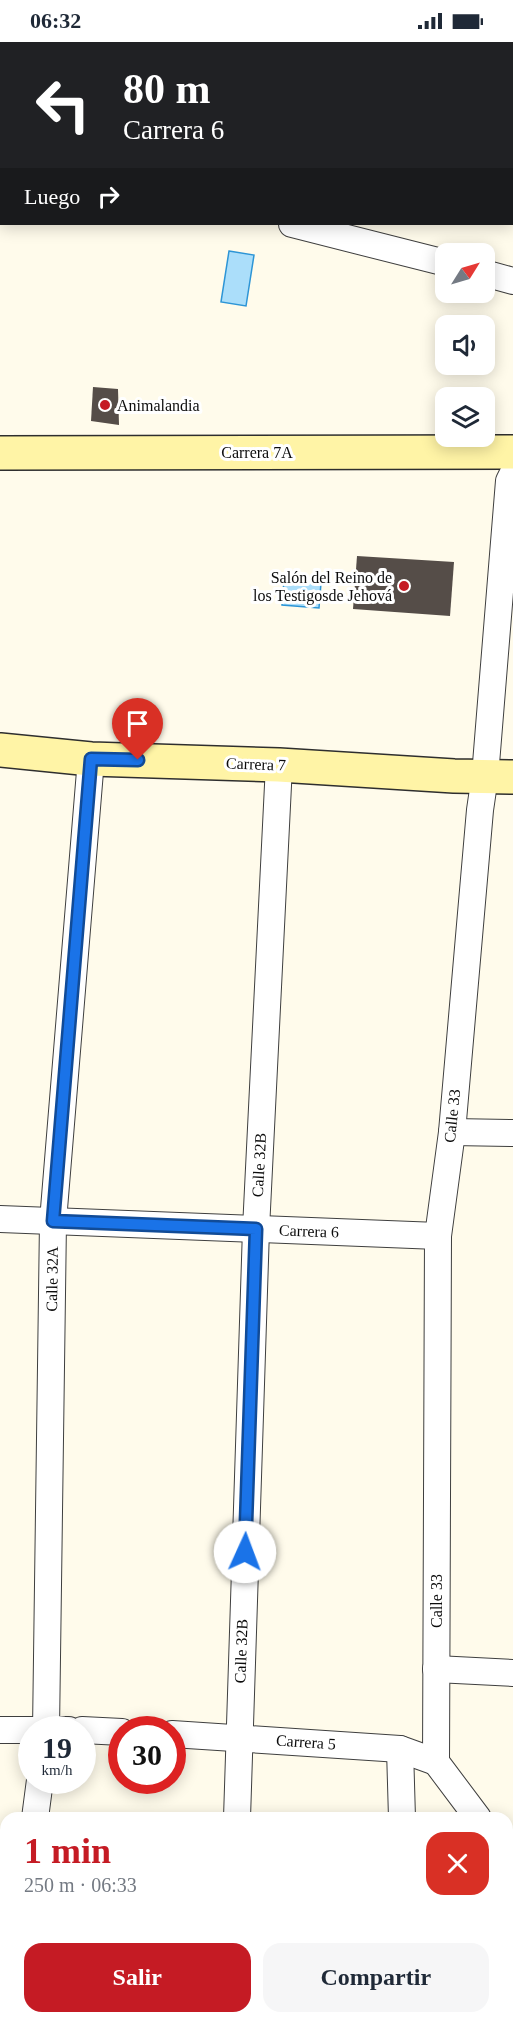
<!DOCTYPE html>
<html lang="es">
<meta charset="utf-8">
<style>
:root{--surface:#fff;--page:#f6f6f7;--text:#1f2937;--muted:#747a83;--accent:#c51b24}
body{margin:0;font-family:"Times New Roman",serif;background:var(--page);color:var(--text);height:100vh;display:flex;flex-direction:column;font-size:22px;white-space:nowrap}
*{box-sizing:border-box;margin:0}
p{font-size:20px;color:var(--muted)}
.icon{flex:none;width:33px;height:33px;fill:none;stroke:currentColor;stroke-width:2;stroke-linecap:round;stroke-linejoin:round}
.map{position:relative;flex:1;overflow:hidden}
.sheet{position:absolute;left:0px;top:1770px;width:513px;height:212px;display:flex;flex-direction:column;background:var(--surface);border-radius:18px 18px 0 0;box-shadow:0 3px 15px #0003}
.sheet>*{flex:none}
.top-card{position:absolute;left:0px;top:0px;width:513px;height:183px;box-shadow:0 3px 15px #0003;background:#202124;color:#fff;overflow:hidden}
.needle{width:39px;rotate:53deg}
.tools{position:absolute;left:435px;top:201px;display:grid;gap:12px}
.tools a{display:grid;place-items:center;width:60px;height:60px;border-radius:12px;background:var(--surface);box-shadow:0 3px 15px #0003;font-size:30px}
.speed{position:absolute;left:18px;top:1674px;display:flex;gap:12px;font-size:30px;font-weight:700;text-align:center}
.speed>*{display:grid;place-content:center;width:78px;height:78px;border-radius:50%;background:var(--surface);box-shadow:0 3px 15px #0003;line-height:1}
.speed small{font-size:15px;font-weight:400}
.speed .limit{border:9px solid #d22;background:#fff;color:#111}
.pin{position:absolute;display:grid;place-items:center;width:51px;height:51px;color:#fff;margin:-62px -26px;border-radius:50% 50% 50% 0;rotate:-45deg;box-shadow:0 0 6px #0007}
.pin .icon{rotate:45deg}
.me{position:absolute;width:66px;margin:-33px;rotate:2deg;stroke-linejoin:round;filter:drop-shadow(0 0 4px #0008)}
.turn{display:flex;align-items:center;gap:21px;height:126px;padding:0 24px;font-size:27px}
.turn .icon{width:78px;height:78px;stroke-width:2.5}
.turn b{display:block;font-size:42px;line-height:51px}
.then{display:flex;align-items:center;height:57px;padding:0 24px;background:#0003;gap:12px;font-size:22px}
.round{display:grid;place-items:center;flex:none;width:63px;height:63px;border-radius:18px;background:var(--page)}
.headline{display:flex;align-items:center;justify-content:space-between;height:102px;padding:0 24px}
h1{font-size:36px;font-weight:700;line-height:45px;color:var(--accent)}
.primary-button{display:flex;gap:12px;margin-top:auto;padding:12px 24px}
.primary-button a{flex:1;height:69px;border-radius:18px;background:var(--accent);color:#fff;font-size:24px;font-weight:700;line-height:69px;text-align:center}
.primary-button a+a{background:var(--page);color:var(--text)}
.status{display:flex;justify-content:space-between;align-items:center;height:42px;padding:0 30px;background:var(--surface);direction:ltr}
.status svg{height:16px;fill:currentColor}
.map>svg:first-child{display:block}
</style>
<div class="status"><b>06:32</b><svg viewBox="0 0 49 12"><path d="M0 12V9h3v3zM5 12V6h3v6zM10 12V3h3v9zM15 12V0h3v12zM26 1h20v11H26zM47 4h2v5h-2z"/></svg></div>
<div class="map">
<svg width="513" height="1981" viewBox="0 0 513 1981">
<rect width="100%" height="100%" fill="#fffbeb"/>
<!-- pitch -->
<polygon fill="#e3f2c4" points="507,1844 513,1845 513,1908 507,1908"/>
<!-- water -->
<g fill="#abdefa" stroke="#2d95d6" stroke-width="1.5">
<polygon points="229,209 254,213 246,264 221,260"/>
<polygon points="284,538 321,541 319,566 282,563"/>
</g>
<!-- building -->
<g fill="#554d48">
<polygon points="93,345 118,347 119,383 91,379"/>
<polygon points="357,514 454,520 450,574 353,567"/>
</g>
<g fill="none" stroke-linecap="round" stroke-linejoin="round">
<!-- street casing -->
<g stroke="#3f3f3f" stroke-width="28">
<g id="street">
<polyline points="0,74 2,89"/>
<polyline points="0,144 2,128"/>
<polyline points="292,182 446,221"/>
<polyline points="484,231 513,239"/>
<polyline points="452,1090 513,1091"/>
<polyline points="0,1177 438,1194"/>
<polyline points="436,1627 513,1631"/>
<polyline points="0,1688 69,1688"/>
<polyline points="46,1688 53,1179 91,717"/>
<polyline points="82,1688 122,1690"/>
<polyline points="172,1692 400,1707 436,1720"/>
<polyline points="400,1707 402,1776"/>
<polyline points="436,1720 438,1194 452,1090 480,768 485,734 509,439 513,431"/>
<polyline points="436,1720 478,1776"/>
<polyline points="35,1776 40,1738"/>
<polyline points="237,1776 256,1187 279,723"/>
<polyline points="507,1802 513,1807"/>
<polyline points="9,1981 10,1976"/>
<polyline points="232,1981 233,1976"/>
<polyline points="378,1981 378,1976"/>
</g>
</g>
<!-- secondary casing -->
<g stroke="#2e2e2e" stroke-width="36">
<g id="secondary">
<polyline points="0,411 513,410"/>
<polyline points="0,708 91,717 279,723 454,734 513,735"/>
</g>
</g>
<!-- street -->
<use href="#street" stroke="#fff" stroke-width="26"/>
<!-- secondary -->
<use href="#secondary" stroke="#fff4a6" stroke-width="33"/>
</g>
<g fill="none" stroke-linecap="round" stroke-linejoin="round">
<!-- route casing -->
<g stroke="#114b97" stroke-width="15">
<polyline id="route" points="138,718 91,717 53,1179 256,1187 245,1510"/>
</g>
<!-- route -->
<use href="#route" stroke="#1a73e8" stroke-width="10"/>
</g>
<!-- markers -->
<g fill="#c51b24" stroke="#fff" stroke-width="2">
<circle cx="105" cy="363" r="6"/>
<circle cx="404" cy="544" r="6"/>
</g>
<g text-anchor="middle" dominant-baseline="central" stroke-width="6" stroke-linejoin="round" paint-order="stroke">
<!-- poi labels -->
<g font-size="16" fill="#0c0c0c" stroke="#fff" text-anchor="start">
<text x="117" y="363">Animalandia</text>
<text x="392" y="535" text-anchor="end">Salón del Reino de<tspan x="392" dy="18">los Testigosde Jehová</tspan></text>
</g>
<!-- street labels -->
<g font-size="16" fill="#0c0c0c" stroke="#fff">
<text x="257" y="410">Carrera 7A</text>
<text transform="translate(256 722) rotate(2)">Carrera 7</text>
<text transform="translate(452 1074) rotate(-84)">Calle 33</text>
<text transform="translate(259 1123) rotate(-87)">Calle 32B</text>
<text transform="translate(309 1189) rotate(2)">Carrera 6</text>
<text transform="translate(52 1237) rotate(-89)">Calle 32A</text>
<text transform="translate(436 1559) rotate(-90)">Calle 33</text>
<text transform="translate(241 1609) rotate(-88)">Calle 32B</text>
<text transform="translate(306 1700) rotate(4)">Carrera 5</text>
</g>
</g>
</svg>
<div class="tools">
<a><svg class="needle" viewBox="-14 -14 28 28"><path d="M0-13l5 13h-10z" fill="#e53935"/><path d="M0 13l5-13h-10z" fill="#747a83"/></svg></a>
<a><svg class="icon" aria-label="sound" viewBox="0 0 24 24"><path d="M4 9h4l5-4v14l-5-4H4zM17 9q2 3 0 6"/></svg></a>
<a><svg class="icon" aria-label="layers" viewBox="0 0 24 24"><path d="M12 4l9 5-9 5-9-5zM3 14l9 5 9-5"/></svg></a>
</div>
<div class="speed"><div>19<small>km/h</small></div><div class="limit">30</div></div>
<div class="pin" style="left:138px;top:718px;background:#d93025"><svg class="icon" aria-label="arrive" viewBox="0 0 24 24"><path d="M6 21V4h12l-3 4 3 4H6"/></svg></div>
<svg class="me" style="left:245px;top:1510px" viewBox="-20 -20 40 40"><circle r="19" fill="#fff"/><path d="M0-13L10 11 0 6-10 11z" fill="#1a73e8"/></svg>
<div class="top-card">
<div class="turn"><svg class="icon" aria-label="left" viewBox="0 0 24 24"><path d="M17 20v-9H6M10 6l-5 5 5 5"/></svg><div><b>80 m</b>Carrera 6</div></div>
<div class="then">Luego<svg class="icon" aria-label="right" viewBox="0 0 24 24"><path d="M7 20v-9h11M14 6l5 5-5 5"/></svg></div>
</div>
<section class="sheet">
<div class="headline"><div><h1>1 min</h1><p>250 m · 06:33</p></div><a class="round" style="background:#d93025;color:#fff"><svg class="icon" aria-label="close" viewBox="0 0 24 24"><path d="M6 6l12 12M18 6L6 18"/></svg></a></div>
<div class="primary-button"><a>Salir</a><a>Compartir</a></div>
</section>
</div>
